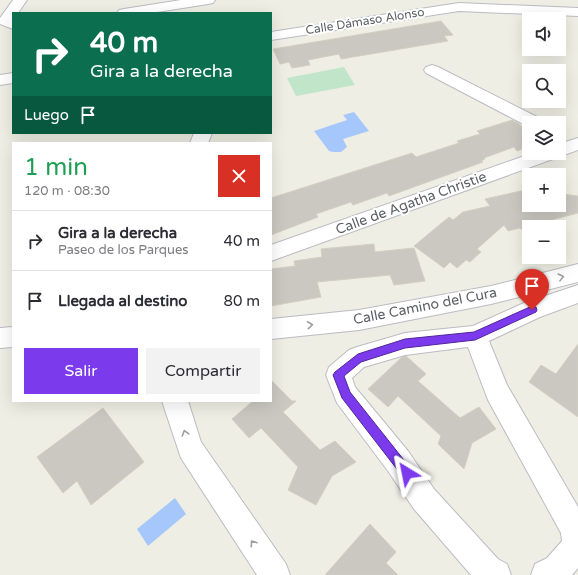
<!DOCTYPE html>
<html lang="es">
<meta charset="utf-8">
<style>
:root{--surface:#fff;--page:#f2f2f3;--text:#2b2b33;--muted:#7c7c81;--line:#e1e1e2;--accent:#7c3aed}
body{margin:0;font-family:"Varela Round",sans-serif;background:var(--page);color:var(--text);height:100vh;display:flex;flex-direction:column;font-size:15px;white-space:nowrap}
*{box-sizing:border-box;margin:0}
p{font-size:13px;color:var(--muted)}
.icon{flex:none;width:22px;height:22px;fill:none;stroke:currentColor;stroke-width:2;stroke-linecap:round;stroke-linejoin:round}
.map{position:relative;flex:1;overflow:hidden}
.sheet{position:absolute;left:12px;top:142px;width:260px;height:260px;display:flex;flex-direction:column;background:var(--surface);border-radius:0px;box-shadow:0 4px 16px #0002}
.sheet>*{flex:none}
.guide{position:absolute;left:12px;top:12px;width:260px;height:122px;border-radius:0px;box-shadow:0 4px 16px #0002;background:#0b6e4f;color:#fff;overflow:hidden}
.tools{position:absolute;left:522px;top:12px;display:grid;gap:8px}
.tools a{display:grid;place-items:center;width:44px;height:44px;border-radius:0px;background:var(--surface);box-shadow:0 4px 16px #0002;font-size:20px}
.pin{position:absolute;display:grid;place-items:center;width:34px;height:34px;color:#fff;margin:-41px -17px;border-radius:50% 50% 50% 0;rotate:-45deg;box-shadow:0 0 4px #0007}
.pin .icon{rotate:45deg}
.me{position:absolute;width:44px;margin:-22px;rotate:325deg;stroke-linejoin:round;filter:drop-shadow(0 0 3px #0008)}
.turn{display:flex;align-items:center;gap:14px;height:84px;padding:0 12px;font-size:18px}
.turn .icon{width:52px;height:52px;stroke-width:2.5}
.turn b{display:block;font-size:28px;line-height:34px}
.then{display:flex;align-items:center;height:38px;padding:0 12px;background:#0003;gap:8px;font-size:15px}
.round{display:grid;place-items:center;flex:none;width:42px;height:42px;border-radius:0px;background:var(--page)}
.head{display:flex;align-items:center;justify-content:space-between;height:68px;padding:0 12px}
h1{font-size:24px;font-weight:600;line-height:30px;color:#1e9e55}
.cta{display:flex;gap:8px;margin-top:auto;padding:8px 12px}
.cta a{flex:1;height:46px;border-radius:0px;background:var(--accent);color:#fff;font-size:16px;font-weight:600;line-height:46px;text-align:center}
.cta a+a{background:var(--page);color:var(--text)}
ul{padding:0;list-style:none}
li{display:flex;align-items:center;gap:12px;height:60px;padding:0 12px;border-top:1px solid var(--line)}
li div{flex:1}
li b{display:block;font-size:15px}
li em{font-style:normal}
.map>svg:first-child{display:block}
</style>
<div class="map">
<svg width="578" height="575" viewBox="0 0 578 575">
<rect width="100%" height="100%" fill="#eeeee4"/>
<!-- green -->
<polygon fill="#c1e5c8" points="344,67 355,85 296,96 287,78"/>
<!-- water -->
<g fill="#a6c7fc">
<polygon points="354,112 369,131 343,139 347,147 341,152 333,152 329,151 314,131 347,120 343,115"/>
<polygon points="175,498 186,514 148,546 137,529"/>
</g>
<!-- building -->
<g fill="#cac8c1" stroke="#d3d0c2">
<polygon points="441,21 453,35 444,36 448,41 341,59 339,54 308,60 310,65 292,68 289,62 280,64 273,49"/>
<polygon points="512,120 518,123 529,133 529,147 517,151 514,147 484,158 485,159 481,161 483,162 389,196 387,193 353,205 351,202 316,214 318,217 271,235 271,198 412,153 416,157 459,143 457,141 480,134 477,131"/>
<polygon points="525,190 529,196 529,205 564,205 563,194 578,196 578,213 536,224 539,227 529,227 529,229 523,231 520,228 508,231 504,225 477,249 481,252 470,262 466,260 457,268 450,262 444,268 414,246 449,217 453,220 463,212 490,206 485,199"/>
<polygon points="374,244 375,252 414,248 425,281 394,285 390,275 317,282 321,297 271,306 271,269 295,266 294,261 322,257 321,249"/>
<polygon points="578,344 578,417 529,382 541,365 556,374"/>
<polygon points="406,356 426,374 418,381 460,418 479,407 496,429 472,443 464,469 438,444 441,436 398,396 388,407 368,389 402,357"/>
<polygon points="271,380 292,401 296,401 283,412 320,450 335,441 356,462 332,476 316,505 288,490 298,467 261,428 249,438 232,419 253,401 271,401"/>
<polygon points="103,408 144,462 91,505 77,481 63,493 37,457"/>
<polygon points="370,524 396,552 386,563 398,575 325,575"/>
</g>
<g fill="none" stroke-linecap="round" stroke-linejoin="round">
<!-- minor casing -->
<g stroke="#bbbcc2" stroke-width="2">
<g id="minor">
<polygon points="13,0 27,0 18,13 13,13 13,29 0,24 0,18"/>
<polygon points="181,0 215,0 213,3 208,4 151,13 117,13 119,10 124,9"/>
<polygon points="459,3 578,8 578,16 459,11 271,40 271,32"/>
<polygon points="432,65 438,67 541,119 544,123 529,123 529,127 426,73 424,70 426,67"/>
<polygon points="13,73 13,83 0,85 0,75"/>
<polygon points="194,133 212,133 208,143 190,143"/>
<polygon points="578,138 578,150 271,261 271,245 533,153 559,153 559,144"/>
<polygon points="578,264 578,282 491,304 359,330 271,339 271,319 359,310 491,286"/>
<polygon points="578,285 578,303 540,317 489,341 507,385 578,507 578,568 572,575 531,575 535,564 547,558 562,541 561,533 488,400 468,347 405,355 364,367 352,378 355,387 408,451 434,489 498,559 507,564 511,575 471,575 414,509 388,471 337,403 326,375 329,367 349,350 357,347 405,333 473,326 524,303"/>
<polygon points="13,327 13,347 0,348 0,328"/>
<polygon points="162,401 188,401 201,442 286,564 290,575 257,575 181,458"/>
</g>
</g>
<!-- minor -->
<use href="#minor" fill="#fff" fill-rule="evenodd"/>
</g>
<!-- one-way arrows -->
<defs><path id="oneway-chevron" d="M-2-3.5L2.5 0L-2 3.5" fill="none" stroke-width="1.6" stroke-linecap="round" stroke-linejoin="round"/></defs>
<g stroke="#9d9ea2">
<use href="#oneway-chevron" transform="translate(561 277) rotate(-14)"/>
<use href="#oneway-chevron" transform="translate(310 325) rotate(-6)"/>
<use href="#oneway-chevron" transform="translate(185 433) rotate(-107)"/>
<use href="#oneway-chevron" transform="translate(253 543) rotate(-124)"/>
</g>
<!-- route -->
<polygon fill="#7c3aed" stroke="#51269a" points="532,306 536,307 537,310 536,312 475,340 405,348 361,362 344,376 350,392 411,469 412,473 411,477 407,479 403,477 342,398 333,375 335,372 358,354 405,339 474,332"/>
<g text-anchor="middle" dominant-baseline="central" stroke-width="4" stroke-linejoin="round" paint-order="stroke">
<!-- far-street labels -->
<g font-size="12" fill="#5c5e64" stroke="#fff">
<text transform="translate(365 21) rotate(-9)">Calle Dámaso Alonso</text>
</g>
<!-- street labels -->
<g font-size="14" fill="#5c5e64" stroke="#fff">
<text transform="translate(411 203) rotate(-20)">Calle de Agatha Christie</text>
<text transform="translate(425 306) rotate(-11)">Calle Camino del Cura</text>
</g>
</g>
</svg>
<div class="tools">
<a><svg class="icon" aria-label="sound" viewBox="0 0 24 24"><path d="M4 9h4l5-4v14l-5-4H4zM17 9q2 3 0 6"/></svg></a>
<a><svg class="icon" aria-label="search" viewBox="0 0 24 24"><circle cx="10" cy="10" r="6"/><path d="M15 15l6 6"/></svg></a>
<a><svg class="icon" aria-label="layers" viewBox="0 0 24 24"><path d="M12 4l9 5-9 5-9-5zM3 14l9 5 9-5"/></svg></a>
<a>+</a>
<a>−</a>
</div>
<div class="pin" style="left:532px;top:310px;background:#d93025"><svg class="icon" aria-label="arrive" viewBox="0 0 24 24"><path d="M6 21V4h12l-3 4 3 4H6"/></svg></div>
<svg class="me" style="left:407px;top:473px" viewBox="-20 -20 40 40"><path d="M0-17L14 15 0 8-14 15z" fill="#7c3aed" stroke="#fff" stroke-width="4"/></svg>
<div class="guide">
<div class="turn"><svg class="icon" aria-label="right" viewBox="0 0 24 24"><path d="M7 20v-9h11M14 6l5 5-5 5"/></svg><div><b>40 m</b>Gira a la derecha</div></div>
<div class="then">Luego<svg class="icon" aria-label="arrive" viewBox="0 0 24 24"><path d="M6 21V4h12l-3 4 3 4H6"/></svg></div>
</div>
<section class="sheet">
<div class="head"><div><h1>1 min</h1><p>120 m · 08:30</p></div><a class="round" style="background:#d93025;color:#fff"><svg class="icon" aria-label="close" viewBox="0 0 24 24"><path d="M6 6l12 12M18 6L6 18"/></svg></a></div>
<ul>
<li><svg class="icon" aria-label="right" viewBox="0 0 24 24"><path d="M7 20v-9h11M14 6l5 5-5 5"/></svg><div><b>Gira a la derecha</b><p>Paseo de los Parques</p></div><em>40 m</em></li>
<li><svg class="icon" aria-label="arrive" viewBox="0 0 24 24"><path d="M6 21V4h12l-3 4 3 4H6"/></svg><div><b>Llegada al destino</b></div><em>80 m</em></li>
</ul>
<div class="cta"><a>Salir</a><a>Compartir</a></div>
</section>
</div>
